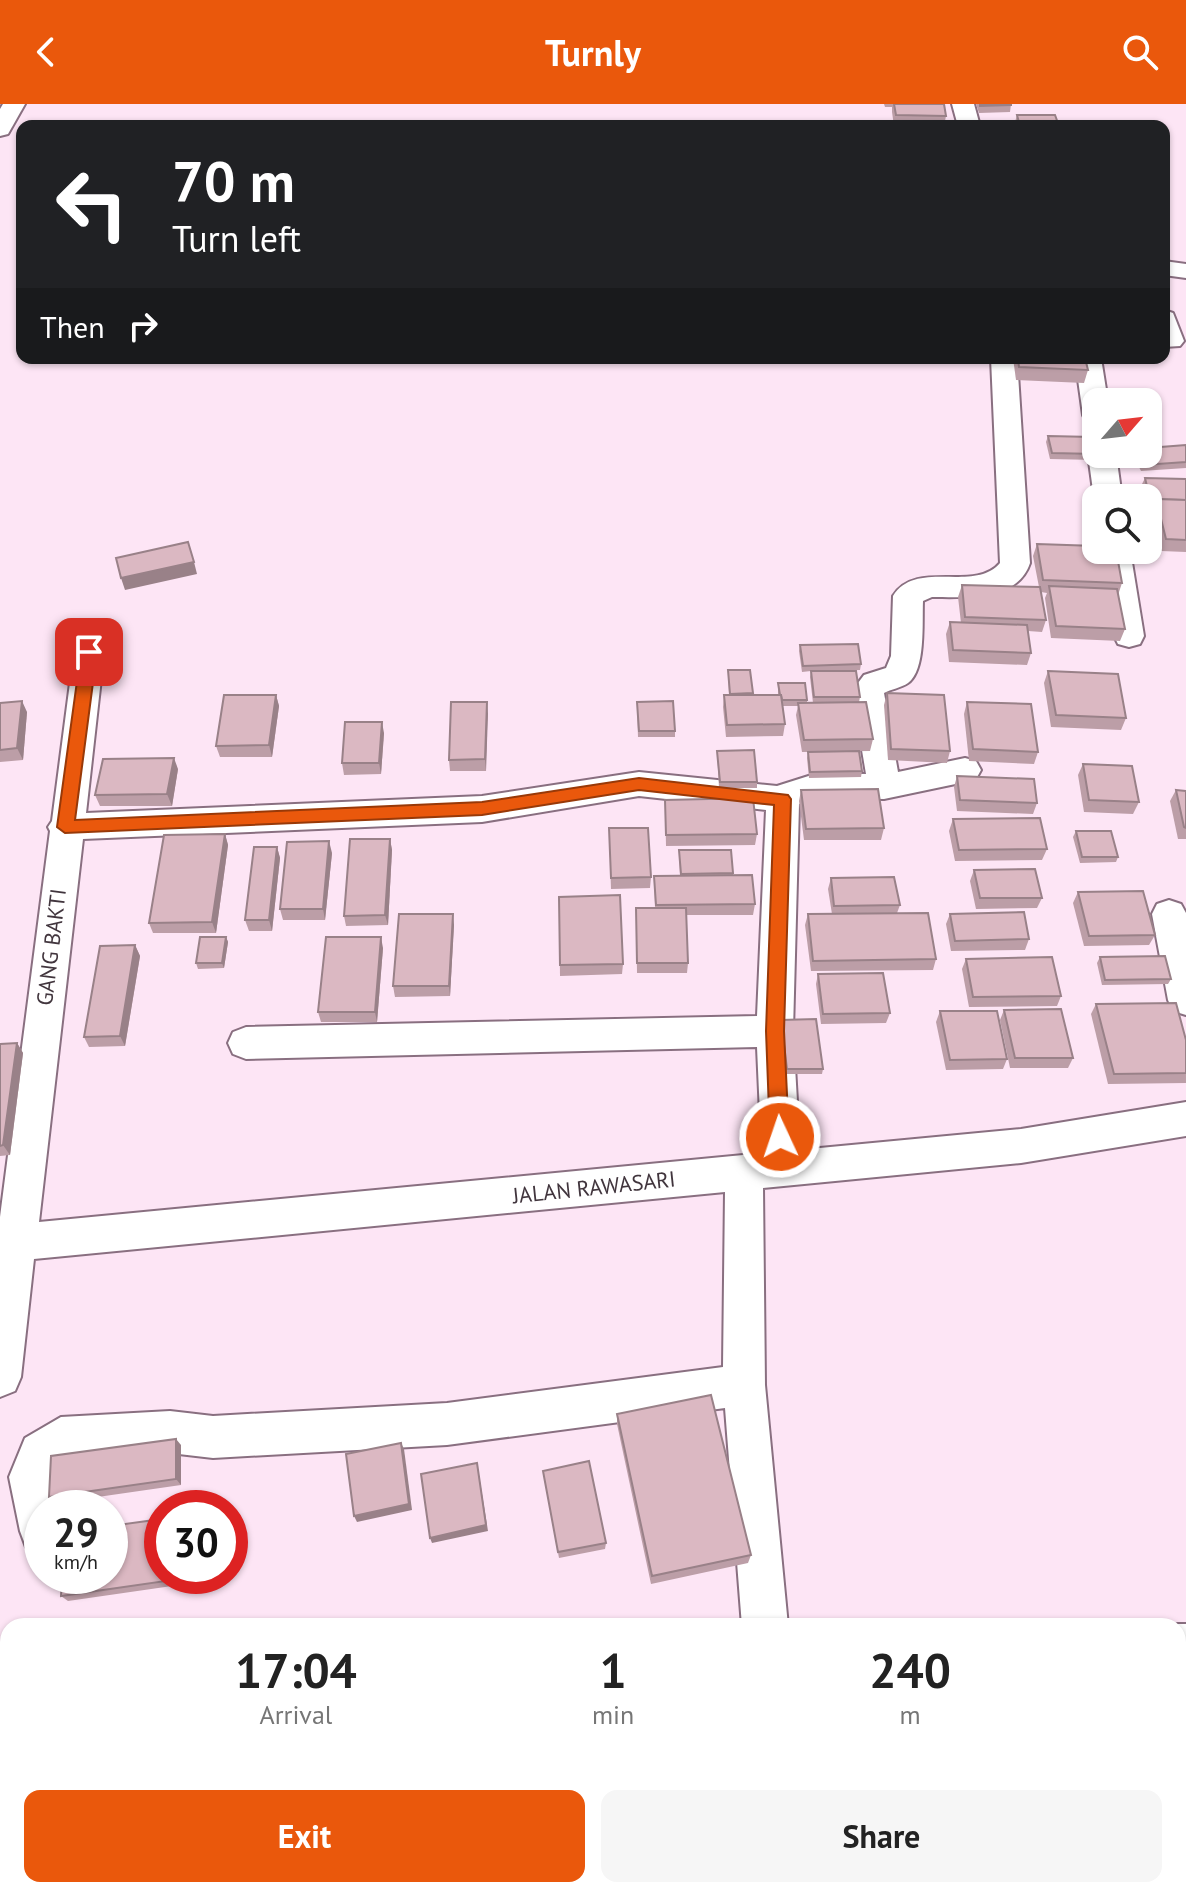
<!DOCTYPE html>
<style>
:root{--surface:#fff;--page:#f6f6f6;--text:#222;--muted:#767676;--accent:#ea580c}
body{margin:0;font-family:"PT Sans",sans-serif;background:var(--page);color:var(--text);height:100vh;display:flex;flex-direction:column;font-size:30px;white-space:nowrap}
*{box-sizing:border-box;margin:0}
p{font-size:26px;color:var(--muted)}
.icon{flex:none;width:44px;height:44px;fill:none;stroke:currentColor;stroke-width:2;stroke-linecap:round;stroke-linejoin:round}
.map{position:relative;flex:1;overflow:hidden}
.sheet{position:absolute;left:0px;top:1514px;width:1186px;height:280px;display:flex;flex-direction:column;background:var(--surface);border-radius:24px 24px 0 0;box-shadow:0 2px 6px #0004}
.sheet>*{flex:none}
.banner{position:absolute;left:16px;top:16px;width:1154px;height:244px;border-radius:16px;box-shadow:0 2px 6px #0004;background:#202124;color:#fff;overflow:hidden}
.needle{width:52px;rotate:62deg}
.controls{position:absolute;left:1082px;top:284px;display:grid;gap:16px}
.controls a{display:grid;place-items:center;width:80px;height:80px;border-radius:16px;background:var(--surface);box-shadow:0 2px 6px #0004;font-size:40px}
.speed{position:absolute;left:24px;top:1386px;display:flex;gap:16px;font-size:40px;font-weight:700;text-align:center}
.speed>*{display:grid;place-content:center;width:104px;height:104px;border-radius:50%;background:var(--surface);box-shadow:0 2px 6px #0004;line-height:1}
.speed small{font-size:20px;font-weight:400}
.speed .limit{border:12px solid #d22;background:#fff;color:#111}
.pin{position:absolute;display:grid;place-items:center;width:68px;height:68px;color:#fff;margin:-34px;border-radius:16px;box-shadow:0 4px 12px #0006}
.me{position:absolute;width:88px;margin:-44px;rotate:357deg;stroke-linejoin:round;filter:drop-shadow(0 0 6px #0008)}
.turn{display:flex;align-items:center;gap:28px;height:168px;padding:0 24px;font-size:36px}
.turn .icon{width:104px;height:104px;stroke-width:2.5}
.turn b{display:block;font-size:56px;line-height:68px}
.then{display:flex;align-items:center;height:76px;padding:0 24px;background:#0003;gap:16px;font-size:30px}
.eta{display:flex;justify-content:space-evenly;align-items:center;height:136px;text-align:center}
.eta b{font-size:48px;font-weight:600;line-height:56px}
.primary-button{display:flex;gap:16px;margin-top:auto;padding:16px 24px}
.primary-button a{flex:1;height:92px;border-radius:16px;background:var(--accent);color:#fff;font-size:32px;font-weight:600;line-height:92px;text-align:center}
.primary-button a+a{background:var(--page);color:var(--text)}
header{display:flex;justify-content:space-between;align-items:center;height:104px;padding:0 24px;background:var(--accent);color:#fff;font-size:36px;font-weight:600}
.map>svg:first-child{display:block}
</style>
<header><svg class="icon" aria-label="back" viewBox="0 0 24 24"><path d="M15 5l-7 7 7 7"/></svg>Turnly<svg class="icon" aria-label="search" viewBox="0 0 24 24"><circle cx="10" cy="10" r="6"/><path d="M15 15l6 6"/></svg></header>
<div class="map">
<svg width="1186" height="1794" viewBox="0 0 1186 1794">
<rect width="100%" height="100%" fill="#fde5f5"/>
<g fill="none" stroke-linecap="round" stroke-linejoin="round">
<!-- lane casing -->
<g stroke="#896f80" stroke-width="4">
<polygon id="lane" points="1178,1520 1186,1520 1186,1542 1178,1542 1178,1522 1172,1522"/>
</g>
<!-- street casing -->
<g stroke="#896f80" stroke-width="4">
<g id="street">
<polygon points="3,0 25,0 8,30 0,32 0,5"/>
<polygon points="952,0 974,0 980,22 958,22"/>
<polygon points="1164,157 1186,160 1186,174 1164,171"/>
<polygon points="1164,206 1173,209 1184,237 1180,242 1164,243"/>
<path d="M991 254H1017L1030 459C1017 498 965 493 932 493L923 497C922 518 926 566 908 579 901 584 891 585 884 589L898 668 965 654 976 657 981 666 976 675 965 678 884 695 818 694 799 700 793 927 799 1033 793 1045 788 1047 1021 1025 1186 998V1032L1021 1059 763 1084 765 1281 788 1522H742L725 1304 447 1341 213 1354 170 1349 68 1355C46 1371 54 1381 59 1404H42V1449L26 1443 20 1427 9 1373 25 1334 61 1313 170 1307 213 1312 447 1299 723 1263 725 1088 34 1155 21 1273 15 1287 0 1293V1113L50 727 48 723 52 717 74 548 78 540 89 537 100 540 104 548 86 709 482 692 639 668 777 682 818 669 866 670 852 587 864 571 886 564 891 552 893 492C916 455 975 489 1000 459ZM639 692 766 706 757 912 246 923 233 928 228 939 233 950 246 955 757 943 761 1033 767 1045 775 1048 39 1118 83 735 482 718Z"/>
<polygon points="1075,254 1101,254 1108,298 1096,298 1096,319 1086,317 1083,311"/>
<polygon points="1096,343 1096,350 1116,350 1122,394 1096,394 1096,397 1094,394 1088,350"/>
<polygon points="1102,446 1130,446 1144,532 1140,540 1129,543 1118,540 1114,532"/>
<polygon points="1169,796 1181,800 1186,809 1186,911 1173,907 1168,896 1152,810 1157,800"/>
<polygon points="760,1786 810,1786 811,1794 761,1794"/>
</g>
</g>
<!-- lane -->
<use href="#lane" fill="#fff" fill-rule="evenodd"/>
<!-- street -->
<use href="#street" fill="#fff" fill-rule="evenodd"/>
</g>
<!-- wall -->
<g fill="#bc9ea7">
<polygon points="884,0 944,0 946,12 944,22 894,22 892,8 892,3 885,3"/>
<polygon points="976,0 1022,0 1011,0 1010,8 979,9"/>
<polygon points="1017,11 1059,22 1017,22 1015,18"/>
<polygon points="1013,254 1085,254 1088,266 1084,279 1016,276"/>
<polygon points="1048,332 1098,350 1096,356 1050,355 1046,338"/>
<polygon points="1186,341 1186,364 1141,367 1133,351 1148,350"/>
<polygon points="1145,374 1186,375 1186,448 1161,447 1152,407 1154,401 1148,401 1148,394 1146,394 1142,380"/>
<polygon points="1037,440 1122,479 1118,491 1125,525 1120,537 1051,534 1045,494 1047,489 1041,488 1046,516 1042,528 1028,527 1031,549 1027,561 949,558 946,530 950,518 961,519 958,493 962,481 1039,483 1033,452"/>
<polygon points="800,541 861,560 860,566 833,567 860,593 859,598 873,635 870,647 802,648 796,611 798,602 783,602 785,620 783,632 726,633 723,603 724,591 729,591 728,566 753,589 753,591 778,591 778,579 807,596 807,599 813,599 810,573 811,567 802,568 799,547"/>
<polygon points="1048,567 1126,614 1121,626 1051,623 1044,579"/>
<polygon points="887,589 950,647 947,659 888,656 884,601"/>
<polygon points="276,591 279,602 272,653 220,653 216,642"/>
<polygon points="487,598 486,667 450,667 449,656"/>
<polygon points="967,598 1038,648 1034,660 969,657 964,610"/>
<polygon points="0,599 27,608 23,656 0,658"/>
<polygon points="637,604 675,627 675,633 638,633"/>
<polygon points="384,629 381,670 344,671 342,659"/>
<polygon points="717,647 757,678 757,684 719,684"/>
<polygon points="808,648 862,667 861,673 809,674 807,654"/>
<polygon points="1083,660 1139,698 1133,710 1084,708 1078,671"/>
<polygon points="178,665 172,702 100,702 95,691"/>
<polygon points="957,672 1037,699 1033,710 957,707 954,683"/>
<polygon points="801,686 884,724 881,736 804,736 799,697"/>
<polygon points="1176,686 1186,687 1186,735 1178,735 1170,697"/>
<polygon points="665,696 757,730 755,741 666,742"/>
<polygon points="953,715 1047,745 1042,756 955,757 949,727"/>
<polygon points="609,724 651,773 650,784 611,785"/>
<polygon points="1076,727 1118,753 1116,758 1080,759 1073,733"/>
<polygon points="225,730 228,741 216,829 153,829 149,819"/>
<polygon points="390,735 392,746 388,821 346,822 344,812"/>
<polygon points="277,743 280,754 272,827 249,827 245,816"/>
<polygon points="679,746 731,746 733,771 755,800 753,811 686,811 688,859 687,869 637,869 636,804 655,804 654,772 680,772"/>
<polygon points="332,749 325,816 283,816 280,805"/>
<polygon points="974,766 1042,794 1037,804 976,805 970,777"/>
<polygon points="831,774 900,801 897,809 936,855 933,866 811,867 805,821 808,810 832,810 828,785"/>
<polygon points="1078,788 1155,831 1149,841 1084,842 1073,799"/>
<polygon points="559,793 623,860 622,870 560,872"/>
<polygon points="950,810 1029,835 1025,846 951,847 946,820"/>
<polygon points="454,821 450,892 395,893 393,882"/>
<polygon points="226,833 228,838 224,864 198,865 196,859"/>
<polygon points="135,841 140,852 125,942 89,943 84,933"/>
<polygon points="383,844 377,918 321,918 318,908"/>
<polygon points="1100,853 1171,875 1168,880 1102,881 1097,859"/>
<polygon points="966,855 1061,892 1057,902 969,903 962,865"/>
<polygon points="818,870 890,909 886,919 821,920 816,880"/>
<polygon points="1096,900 1186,936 1186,979 1108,980 1091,910"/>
<polygon points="1004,906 1073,954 1068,964 1010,964 1000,916"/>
<polygon points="940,907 1007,955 1003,965 946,966 936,918"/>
<polygon points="781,916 823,965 822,970 786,970 780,921"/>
<polygon points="17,939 23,949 10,1051 0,1052 0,940"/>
<polygon points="617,1310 751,1451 748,1459 651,1480 617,1320"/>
<polygon points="181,1341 181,1381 56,1399 49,1393"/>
<polygon points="544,1373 606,1439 605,1445 559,1454"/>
<polygon points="110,1472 172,1472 172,1482 68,1497 61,1492"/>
</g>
<!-- shaded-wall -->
<g fill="#998188">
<polygon points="194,458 197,470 125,486 121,474"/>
<polygon points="276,591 279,602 272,653 269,641"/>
<polygon points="22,597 27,608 23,656 17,644"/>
<polygon points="487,598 488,610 486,667 485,655"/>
<polygon points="382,618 384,629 381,670 379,659"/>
<polygon points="174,654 178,665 172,702 167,690"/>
<polygon points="225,730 228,741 216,829 212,818"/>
<polygon points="390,735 392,746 388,821 385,811"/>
<polygon points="329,737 332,749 325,816 323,805"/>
<polygon points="277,743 280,754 272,827 269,816"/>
<polygon points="453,810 454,821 450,892 449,882"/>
<polygon points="226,833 228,838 224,864 222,859"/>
<polygon points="381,833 383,844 377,918 375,908"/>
<polygon points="135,841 140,852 125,942 120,932"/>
<polygon points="17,939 23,949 10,1051 3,1041"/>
<polygon points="176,1335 181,1341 181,1381 176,1375"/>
<polygon points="401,1339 404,1345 412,1406 357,1418 354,1412"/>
<polygon points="478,1365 488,1427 432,1439 430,1434"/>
<polygon points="166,1472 172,1472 172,1482 166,1477"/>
<rect x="142" y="1786" width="6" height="8"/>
<polygon points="325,1786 329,1786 329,1794 326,1794"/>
</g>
<!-- building -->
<g fill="#dbb8c2" stroke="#998188" stroke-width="2">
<polygon points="894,0 944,0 946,12 896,11"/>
<polygon points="980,0 1011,0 1011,1 980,2"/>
<polygon points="1017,11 1055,11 1059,22 1020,22"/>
<polygon points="1018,254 1085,254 1088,266 1019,263"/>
<polygon points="1048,332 1093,333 1096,350 1052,349"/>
<polygon points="1186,341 1186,358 1143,361 1138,350 1148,350 1148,344"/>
<polygon points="1145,374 1186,375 1186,396 1150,395"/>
<polygon points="1156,395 1186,396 1186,436 1166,435"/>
<polygon points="188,438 194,458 121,474 116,454"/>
<polygon points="1037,440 1096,442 1096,446 1116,446 1122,479 1043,476"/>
<polygon points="962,481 1040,483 1046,516 965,513"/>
<polygon points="1049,482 1117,485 1125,525 1056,522"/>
<polygon points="950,518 1027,521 1031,549 953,546"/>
<polygon points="858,540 861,560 803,562 800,541"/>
<polygon points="728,566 750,566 753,589 730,590"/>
<polygon points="811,567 856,567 860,593 814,593"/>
<polygon points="1048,567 1118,570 1126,614 1056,611"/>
<polygon points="778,579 805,579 807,596 782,596 781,591 780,591"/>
<polygon points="887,589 944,591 950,647 891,645"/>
<polygon points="224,591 276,591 269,641 216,642"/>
<polygon points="724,591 781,591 785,620 727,621"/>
<polygon points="22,597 17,644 0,646 0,599"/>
<polygon points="673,597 675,627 639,627 637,598"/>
<polygon points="451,598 487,598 485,655 449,656"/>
<polygon points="866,598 873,635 804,636 798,599"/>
<polygon points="967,598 1031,600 1038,648 973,645"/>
<polygon points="345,618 382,618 379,659 342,659"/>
<polygon points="754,646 757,678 720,678 717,647"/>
<polygon points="859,647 862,667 810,668 808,648"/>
<polygon points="174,654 167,690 95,691 103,655"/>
<polygon points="1083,660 1132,662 1139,698 1089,696"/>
<polygon points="957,672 1034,675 1037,699 960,696"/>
<polygon points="878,685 884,724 806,725 801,686"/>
<polygon points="1176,686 1186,687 1186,724 1184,723"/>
<polygon points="753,694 757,730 666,731 665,696"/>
<polygon points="1040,714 1047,745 959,746 953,715"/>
<polygon points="609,724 648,724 651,773 611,774"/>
<polygon points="1076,727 1111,727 1118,753 1082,753"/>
<polygon points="225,730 212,818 149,819 164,731"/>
<polygon points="350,735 390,735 385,811 344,812"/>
<polygon points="329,737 323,805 280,805 287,738"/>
<polygon points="254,743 277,743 269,816 245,816"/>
<polygon points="679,746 731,746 733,769 681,770"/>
<polygon points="1035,765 1042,794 980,794 974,766"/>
<polygon points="752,771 755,800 656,801 654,772"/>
<polygon points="894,773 900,801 834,802 831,774"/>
<polygon points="1143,787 1155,831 1089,832 1078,788"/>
<polygon points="620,791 623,860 560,861 559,793"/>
<polygon points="636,804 686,804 688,859 637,859"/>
<polygon points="1024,808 1029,835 955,837 950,810"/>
<polygon points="928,809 936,855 813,857 808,810"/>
<polygon points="399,810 453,810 449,882 393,882"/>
<polygon points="200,833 226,833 222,859 196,859"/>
<polygon points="326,833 381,833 375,908 318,908"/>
<polygon points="135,841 120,932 84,933 100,842"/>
<polygon points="1165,852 1171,875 1105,876 1100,853"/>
<polygon points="1052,853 1061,892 973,893 966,855"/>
<polygon points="883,869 890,909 823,910 818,870"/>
<polygon points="1176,899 1186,936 1186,969 1114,970 1096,900"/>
<polygon points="1061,905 1073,954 1015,954 1004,906"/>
<polygon points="940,907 997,907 1007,955 950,956"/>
<polygon points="816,915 823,965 787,965 781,916"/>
<polygon points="17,939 3,1041 0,1042 0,940"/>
<polygon points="711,1291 751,1451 652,1472 617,1310"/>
<polygon points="176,1335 176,1375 49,1393 51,1352"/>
<polygon points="401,1339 409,1400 354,1412 346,1350"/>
<polygon points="589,1357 606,1439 558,1448 543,1367"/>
<polygon points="477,1359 486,1421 430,1434 421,1370"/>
<polygon points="162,1415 162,1472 166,1472 166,1477 61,1492 62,1472 110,1472 110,1422"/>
<rect x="82" y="1786" width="60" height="8"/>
<polygon points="278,1786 325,1786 326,1794 279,1794"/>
<polygon points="341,1786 400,1786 401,1794 342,1794"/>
</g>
<!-- route -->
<polygon fill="#ea580c" stroke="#983908" stroke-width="2" points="89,542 97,548 75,716 482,698 639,674 788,691 791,695 784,927 789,1033 786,1039 780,1041 773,1039 770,1033 766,927 774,701 639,686 482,711 65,729 57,723 81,548"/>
<g text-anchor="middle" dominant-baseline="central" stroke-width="7" stroke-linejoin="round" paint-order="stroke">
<!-- street labels -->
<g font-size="22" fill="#41353d" stroke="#fff">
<text transform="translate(51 843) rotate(-83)">GANG BAKTI</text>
<text transform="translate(594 1083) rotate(-6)">JALAN RAWASARI</text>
</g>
</g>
</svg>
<div class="controls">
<a><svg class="needle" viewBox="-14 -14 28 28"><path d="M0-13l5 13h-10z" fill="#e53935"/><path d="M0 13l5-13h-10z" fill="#767676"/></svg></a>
<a><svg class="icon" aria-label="search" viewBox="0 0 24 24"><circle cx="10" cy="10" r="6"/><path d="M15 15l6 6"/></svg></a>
</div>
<div class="speed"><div>29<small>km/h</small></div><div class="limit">30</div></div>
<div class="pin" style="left:89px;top:548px;background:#d93025"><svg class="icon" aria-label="arrive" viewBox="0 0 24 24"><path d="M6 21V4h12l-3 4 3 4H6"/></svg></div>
<svg class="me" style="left:780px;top:1033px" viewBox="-20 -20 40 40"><circle r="17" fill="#ea580c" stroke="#fff" stroke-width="3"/><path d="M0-11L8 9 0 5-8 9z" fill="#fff"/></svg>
<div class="banner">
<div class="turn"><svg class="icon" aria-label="left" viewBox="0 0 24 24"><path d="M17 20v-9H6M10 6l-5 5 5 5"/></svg><div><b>70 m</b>Turn left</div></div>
<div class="then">Then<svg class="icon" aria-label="right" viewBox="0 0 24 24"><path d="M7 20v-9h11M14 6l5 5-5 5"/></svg></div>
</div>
<section class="sheet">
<div class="eta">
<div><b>17:04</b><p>Arrival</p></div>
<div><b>1</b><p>min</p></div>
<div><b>240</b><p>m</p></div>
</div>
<div class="primary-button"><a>Exit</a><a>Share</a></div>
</section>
</div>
